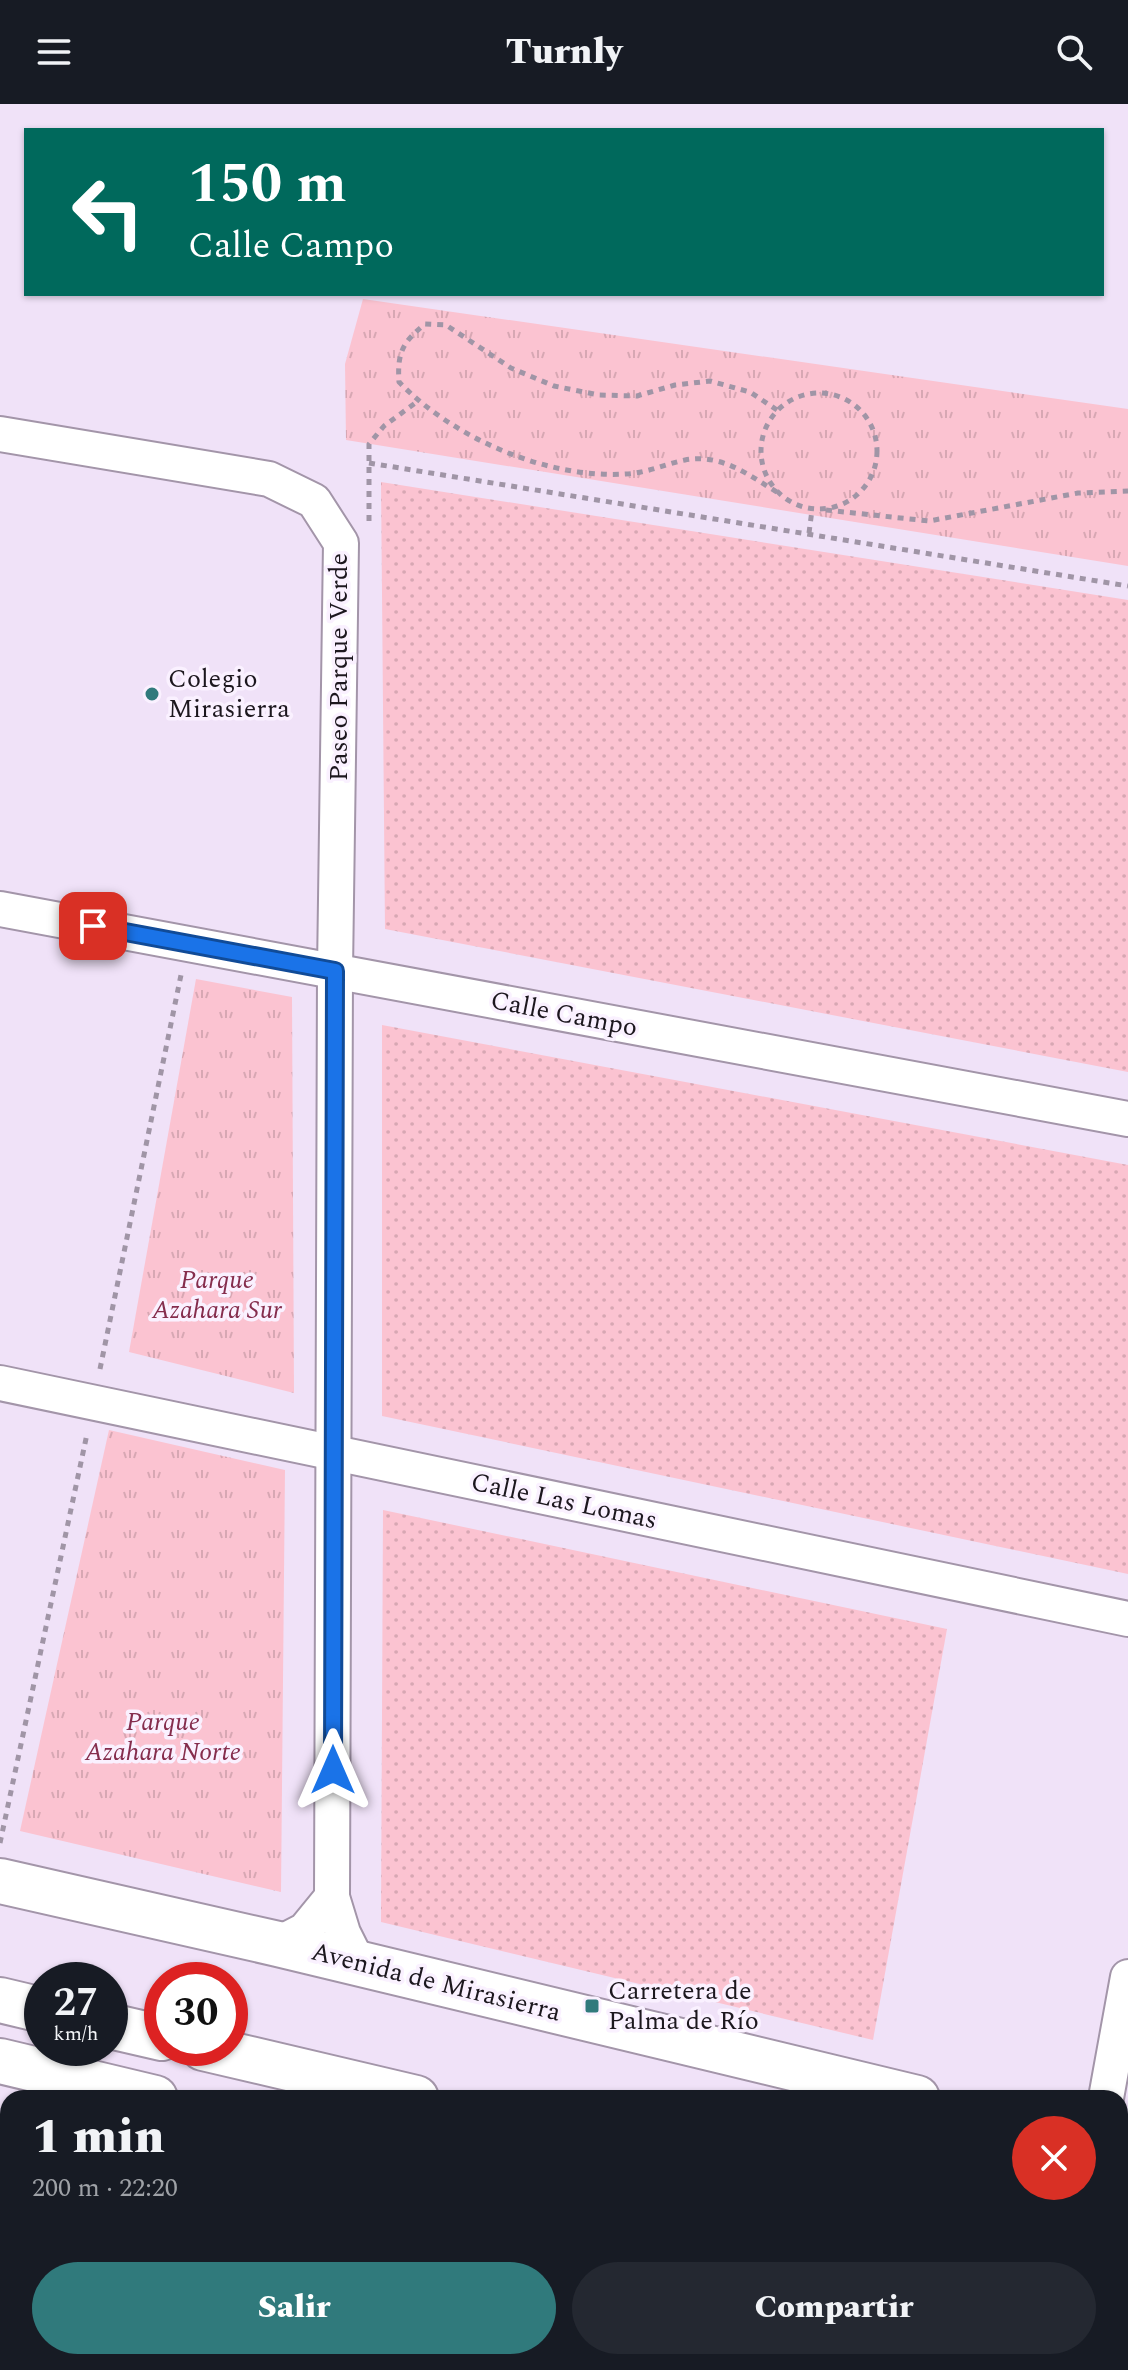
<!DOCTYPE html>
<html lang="es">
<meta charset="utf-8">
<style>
:root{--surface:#171b24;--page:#242831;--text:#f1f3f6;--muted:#9ea1a6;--accent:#307a7c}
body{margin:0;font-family:Spectral,serif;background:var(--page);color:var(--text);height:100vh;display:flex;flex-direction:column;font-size:30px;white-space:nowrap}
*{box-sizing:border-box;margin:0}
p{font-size:26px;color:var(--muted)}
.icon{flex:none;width:44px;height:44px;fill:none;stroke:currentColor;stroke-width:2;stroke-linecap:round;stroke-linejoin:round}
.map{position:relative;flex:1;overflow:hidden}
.details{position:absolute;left:0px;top:1986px;width:1128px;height:280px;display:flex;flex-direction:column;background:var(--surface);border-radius:24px 24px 0 0;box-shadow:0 2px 6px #0004}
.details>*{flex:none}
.hud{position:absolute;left:24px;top:24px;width:1080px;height:168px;border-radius:0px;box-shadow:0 2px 6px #0004;background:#00695c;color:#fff;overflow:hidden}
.speed{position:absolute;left:24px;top:1858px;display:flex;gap:16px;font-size:40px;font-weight:700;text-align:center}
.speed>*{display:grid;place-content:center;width:104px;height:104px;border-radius:50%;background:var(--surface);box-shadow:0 2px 6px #0004;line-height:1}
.speed small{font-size:20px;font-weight:400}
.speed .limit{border:12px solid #d22;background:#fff;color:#111}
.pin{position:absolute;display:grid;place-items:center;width:68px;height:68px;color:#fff;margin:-34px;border-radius:16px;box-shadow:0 4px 12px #0006}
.me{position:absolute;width:88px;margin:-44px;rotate:0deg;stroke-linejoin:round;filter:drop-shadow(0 0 6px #0008)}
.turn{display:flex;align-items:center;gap:28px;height:168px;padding:0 32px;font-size:36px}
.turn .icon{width:104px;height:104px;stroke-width:2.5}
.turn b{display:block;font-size:56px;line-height:68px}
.round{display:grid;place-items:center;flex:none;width:84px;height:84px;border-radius:42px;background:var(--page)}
.summary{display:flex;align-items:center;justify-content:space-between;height:136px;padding:0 32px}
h1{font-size:48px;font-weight:800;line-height:60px}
.action{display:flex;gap:16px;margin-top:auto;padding:16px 32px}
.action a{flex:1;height:92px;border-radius:48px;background:var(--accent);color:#fff;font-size:32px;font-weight:800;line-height:92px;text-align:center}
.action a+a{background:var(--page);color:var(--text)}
header{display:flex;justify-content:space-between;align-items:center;height:104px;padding:0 32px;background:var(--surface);font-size:36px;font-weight:800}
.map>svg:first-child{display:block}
</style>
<header><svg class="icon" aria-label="menu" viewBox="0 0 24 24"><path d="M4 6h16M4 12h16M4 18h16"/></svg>Turnly<svg class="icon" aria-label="search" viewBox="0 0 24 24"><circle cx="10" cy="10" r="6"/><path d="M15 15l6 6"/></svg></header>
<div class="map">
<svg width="1128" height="2266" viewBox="0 0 1128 2266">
<defs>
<pattern id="grass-dots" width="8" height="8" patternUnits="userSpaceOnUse" patternTransform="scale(2)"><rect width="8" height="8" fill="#fbc3d1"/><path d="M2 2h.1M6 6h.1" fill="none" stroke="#d7a7b3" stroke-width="1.8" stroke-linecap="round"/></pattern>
<pattern id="park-tufts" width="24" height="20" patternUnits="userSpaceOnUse" patternTransform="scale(2)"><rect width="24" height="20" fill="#fbc3d1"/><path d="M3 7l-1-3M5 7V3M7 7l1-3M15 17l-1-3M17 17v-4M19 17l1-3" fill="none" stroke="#d7a7b3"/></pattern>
</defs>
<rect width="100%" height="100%" fill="#f0e2f8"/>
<!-- grass -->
<g fill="url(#grass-dots)">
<polygon points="381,378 1128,496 1128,968 385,825"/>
<polygon points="382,921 1128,1061 1128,1470 382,1312"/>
<polygon points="383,1406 947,1525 873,1936 381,1818"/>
</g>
<!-- park -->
<g fill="url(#park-tufts)">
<polygon points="363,195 1128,305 1128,462 346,336 345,260"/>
<polygon points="196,875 292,893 294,1289 129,1248"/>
<polygon points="109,1326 285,1366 281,1788 20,1727"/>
</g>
<!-- pitch -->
<polygon fill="#fbc3d1" points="0,2236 8,2238 8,2258 80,2258 109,2266 0,2266"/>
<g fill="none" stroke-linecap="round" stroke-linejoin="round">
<!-- street casing -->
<g stroke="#a395a9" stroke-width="38">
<g id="street">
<polyline points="0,330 269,375 314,397 341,439 335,867 332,1793 343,1829 359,1861"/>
<polyline points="0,805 1128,1015"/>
<polyline points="0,1279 1128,1515"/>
<polyline points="278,1840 305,1826 332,1793"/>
<polyline points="1106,1994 1128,1873"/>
</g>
</g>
<!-- secondary casing -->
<g stroke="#a395a9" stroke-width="48">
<g id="secondary">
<polyline points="0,1777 278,1840 917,1994"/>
<polyline points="0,1896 42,1906"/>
<polyline points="110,1922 162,1934"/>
<polyline points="203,1944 416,1994"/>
<polyline points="0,1957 155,1994"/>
<polyline points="1120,2042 1128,2044"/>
<polyline points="0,2141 8,2143"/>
<polyline points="1120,2160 1128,2162"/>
<polyline points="1120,2219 1128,2220"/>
<polyline points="519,2258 551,2266"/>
<polyline points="278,2266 280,2258"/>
</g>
</g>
<!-- path -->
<g stroke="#a095a6" stroke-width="5" stroke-dasharray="6 6" stroke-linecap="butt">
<circle cx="819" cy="347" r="58"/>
<path d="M777 306 750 288 710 277 675 281 637 292 599 291 554 282 511 264 446 221 425 220C403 238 397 248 399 278 453 334 547 375 626 370 647 369 665 360 685 356 722 349 750 372 780 390"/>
<polyline points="369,359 1128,482"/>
<polyline points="826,406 929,417 1078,389 1128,387"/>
<polyline points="369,417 369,340 384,322 418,297"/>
<polyline points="809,429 812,406"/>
<polyline points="100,1265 181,871"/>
<polyline points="0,1739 87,1330"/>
<polyline points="0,2020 8,2022"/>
<polyline points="1053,2258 1086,2266"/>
</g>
<!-- street -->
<use href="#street" stroke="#fff" stroke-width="34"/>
<!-- secondary -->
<use href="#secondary" stroke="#fff" stroke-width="44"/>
</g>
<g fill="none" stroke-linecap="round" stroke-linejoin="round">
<!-- route casing -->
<g stroke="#114b97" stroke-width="20">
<polyline id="route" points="93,822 335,867 333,1666"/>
</g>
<!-- route -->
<use href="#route" stroke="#1a73e8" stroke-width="14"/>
</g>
<!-- markers -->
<g fill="#307a7c" stroke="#faf1ff" stroke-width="3">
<circle cx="152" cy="590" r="8"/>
<rect x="584" y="1894" width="16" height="16" rx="4"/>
</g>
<g text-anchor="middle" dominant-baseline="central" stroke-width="7" stroke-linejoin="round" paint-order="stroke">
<!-- street labels -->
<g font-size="26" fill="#1c171e" stroke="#faf1ff">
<text transform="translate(339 563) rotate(-90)">Paseo Parque Verde</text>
<text transform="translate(564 910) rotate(11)">Calle Campo</text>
<text transform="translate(564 1397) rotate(12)">Calle Las Lomas</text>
<text transform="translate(436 1878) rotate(14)">Avenida de Mirasierra</text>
</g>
<!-- poi labels -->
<g font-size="26" fill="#1c171e" stroke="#faf1ff" text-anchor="start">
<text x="168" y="575">Colegio<tspan x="168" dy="30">Mirasierra</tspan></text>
<text x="608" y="1887">Carretera de<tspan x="608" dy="30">Palma de Río</tspan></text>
</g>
<!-- park labels -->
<g font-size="26" font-style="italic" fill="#852d4d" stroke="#faf1ff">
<text x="217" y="1176">Parque<tspan x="217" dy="30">Azahara Sur</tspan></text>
<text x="163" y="1618">Parque<tspan x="163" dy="30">Azahara Norte</tspan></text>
</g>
</g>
</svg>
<div class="speed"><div>27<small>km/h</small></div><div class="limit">30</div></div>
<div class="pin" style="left:93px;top:822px;background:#d93025"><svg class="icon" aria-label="arrive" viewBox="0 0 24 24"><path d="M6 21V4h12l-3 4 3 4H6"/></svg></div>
<svg class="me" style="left:333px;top:1666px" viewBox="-20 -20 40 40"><path d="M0-17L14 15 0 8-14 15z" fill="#1a73e8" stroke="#fff" stroke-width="4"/></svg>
<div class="hud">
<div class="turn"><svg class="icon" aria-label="left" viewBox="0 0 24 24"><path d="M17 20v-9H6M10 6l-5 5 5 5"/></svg><div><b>150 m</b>Calle Campo</div></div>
</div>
<section class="details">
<div class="summary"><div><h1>1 min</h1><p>200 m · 22:20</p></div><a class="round" style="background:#d93025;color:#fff"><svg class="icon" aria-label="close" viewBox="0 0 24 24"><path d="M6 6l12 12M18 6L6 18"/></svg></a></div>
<div class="action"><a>Salir</a><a>Compartir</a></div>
</section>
</div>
